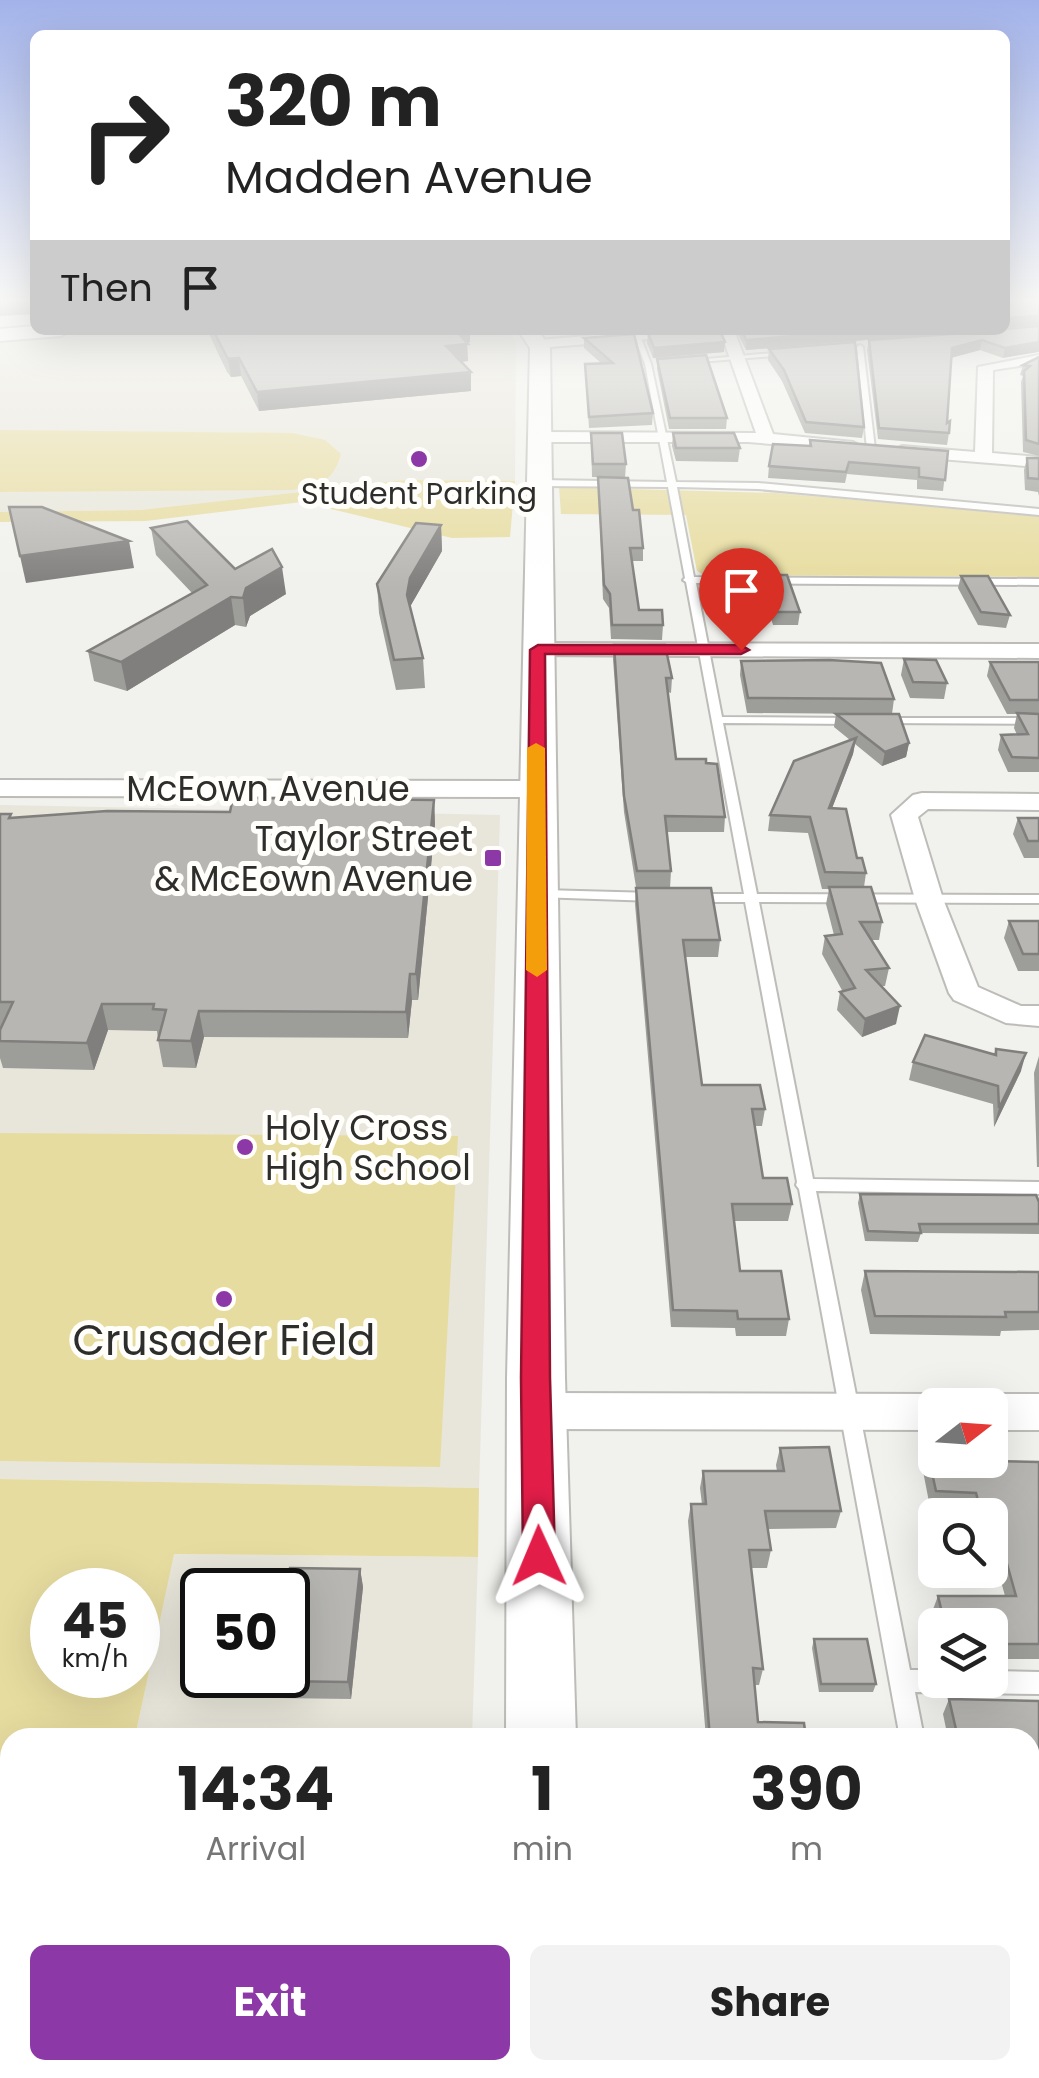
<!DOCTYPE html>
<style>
:root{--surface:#fff;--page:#f2f2f2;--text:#222;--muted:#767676;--accent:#8c39a7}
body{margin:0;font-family:Poppins,sans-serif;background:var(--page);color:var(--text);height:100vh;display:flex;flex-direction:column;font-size:38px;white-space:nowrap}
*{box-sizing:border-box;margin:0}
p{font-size:32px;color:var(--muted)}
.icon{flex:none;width:55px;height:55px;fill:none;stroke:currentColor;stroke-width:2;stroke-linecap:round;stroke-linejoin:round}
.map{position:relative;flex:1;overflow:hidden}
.details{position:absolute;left:0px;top:1728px;width:1040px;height:352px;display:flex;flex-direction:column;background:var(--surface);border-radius:30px 30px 0 0;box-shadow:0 10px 40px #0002}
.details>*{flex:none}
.top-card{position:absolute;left:30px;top:30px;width:980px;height:305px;border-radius:15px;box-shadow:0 10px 40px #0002;background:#fff;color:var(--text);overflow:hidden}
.needle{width:65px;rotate:73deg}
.tools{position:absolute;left:918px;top:1388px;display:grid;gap:20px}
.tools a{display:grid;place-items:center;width:90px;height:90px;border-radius:15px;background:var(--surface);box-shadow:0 10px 40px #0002;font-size:50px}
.speed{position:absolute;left:30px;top:1568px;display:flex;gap:20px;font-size:50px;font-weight:700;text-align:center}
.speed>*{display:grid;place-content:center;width:130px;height:130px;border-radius:50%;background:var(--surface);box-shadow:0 10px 40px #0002;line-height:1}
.speed small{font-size:25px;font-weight:400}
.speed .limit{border:5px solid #111;border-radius:15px;background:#fff;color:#111}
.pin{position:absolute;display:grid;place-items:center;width:85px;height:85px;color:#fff;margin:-102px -42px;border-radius:50% 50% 50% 0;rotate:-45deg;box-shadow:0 0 10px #0007}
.pin .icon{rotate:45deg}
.me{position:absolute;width:110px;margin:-55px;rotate:359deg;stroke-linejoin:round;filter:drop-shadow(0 0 8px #0008)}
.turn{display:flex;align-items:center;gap:35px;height:210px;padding:0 30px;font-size:45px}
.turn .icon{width:130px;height:130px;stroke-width:2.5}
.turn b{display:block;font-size:70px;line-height:85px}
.then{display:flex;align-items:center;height:95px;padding:0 30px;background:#0003;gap:20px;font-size:38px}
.eta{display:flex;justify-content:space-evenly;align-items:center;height:170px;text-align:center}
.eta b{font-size:60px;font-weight:700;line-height:70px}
.action{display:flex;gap:20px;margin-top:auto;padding:20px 30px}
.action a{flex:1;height:115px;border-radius:15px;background:var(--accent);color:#fff;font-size:40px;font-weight:700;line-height:115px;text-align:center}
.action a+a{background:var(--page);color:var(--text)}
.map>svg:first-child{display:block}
</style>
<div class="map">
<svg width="1039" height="2078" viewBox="0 0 1039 2078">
<rect width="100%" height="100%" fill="#f1f1ed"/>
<!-- built -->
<g fill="#e8e6da" fill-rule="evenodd">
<polygon points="99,330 506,330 516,340 515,481 406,480 140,510 0,512 0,338"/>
<polygon points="0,805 500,815 479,1488 0,1479"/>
<path d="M173 1554 478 1557 472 1737 135 1738ZM202 1590H288V1675H202Z"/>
<polygon points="67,2070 461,2070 460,2078 65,2078"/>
</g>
<!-- green -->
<g fill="#e7dc9f" fill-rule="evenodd">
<path d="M0 430 292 433 325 440 341 454C333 482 319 486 291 490L0 492Z"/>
<polygon points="406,480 515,481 510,537 452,538 302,502 146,521 0,522 0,512 140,510"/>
<polygon points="559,487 776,493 1039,516 1039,577 704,575 697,571 686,515 561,514"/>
<polygon points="0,1133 458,1136 440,1467 0,1461"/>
<path d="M0 1479 479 1488 478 1557 174 1554 135 1737 10 1738V2070H67L65 2078H0ZM52 1590H138V1675H52Z"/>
</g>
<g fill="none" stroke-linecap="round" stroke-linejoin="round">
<!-- lane casing -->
<g stroke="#bdbcb8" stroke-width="4">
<g id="lane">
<polygon points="632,330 638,330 651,364 676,482 758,483 1039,509 1039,515 758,489 677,487 694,577 1039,579 1039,585 696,583 722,717 852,718 858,721 852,724 723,723 757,894 1039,895 1039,903 759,902 813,1179 1039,1182 1039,1194 816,1191 910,1670 935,1670 935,1680 990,1680 990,1671 1039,1672 1039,1694 915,1692 924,1738 900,1738 799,1189 796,1185 797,1182 745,902 697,902 690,898 697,894 744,894 686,582 683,580 685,578 668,487 539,486 535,483 539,480 667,482 645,364"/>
<polygon points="860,345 863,347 875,449 871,451 867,449 857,347"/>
<polygon points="784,352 786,355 687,363 684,361"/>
<polygon points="880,718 1039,718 1039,724 876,723 876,719"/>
<polygon points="542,890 654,893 661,897 654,901 537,897 535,894"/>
<rect x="0" y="1957" width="10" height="26"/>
<polygon points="79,2070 107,2070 105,2078 77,2078"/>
<polygon points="962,2070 990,2070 992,2078 964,2078"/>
</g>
</g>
<!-- street casing -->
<g stroke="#bdbcb8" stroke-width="4">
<g id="street">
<polygon points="659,330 719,330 712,334 538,348 531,344 538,340"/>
<polygon points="720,330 734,330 773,434 853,442 862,447 859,451 748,442 538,442 530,437 538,432 756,433"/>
<polygon points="1039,355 1039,363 993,370 992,453 1039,457 1039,467 902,456 893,451 902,446 975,452 978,367"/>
<polygon points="537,643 1039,644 1039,658 529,655 526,650"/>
<polygon points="0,780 535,781 548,789 535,797 0,796"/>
<polygon points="922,793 1039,794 1039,810 928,809 918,817 943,899 978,987 1021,1006 1039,1006 1039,1026 1006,1023 954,1000 949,993 915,899 891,815 913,795"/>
<polygon points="537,1393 935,1394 950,1399 953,1405 935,1405 935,1430 537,1429 522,1424 516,1411 522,1398"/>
<polygon points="990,1394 1039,1394 1039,1430 990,1430 990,1405 972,1405 975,1399"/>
</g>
</g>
<!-- secondary casing -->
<g stroke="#bdbcb8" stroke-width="4">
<g id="secondary">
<polygon points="35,326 35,330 71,330 61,336 0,341 0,329"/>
<polygon points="518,330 538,330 550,348 565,1378 576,1738 506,1738 507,1378 530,348"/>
<rect x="499" y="2070" width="82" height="8"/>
</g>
</g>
<!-- lane -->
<use href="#lane" fill="#fff" fill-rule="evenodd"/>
<!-- street -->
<use href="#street" fill="#fff" fill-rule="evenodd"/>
<!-- secondary -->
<use href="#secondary" fill="#fff" fill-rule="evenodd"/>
</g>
<!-- wall -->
<g fill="#9d9d99">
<polygon points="1039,326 1003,358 980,350 951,358 947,423 949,433 947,445 878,439 867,350 869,340"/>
<polygon points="207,330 470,330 470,342 467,343 468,361 461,362 471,372 471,391 259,411 241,376 231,377 227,372"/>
<polygon points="736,330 984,330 746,350"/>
<polygon points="648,333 724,352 653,358 647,343"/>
<polygon points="634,334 653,413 652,425 589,428 585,364 601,363 584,348 584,338"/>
<polygon points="769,349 864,427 862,438 805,433 782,381 768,360"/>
<polygon points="1039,357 1039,456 1023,452 1021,382 1023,376 1020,375 1023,365"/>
<polygon points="657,359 727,418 726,429 669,429 657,369"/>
<polygon points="591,433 626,464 625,478 643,548 643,561 632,561 639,610 663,625 662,640 611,639 609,608 603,599 598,477 620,478 592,477"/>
<polygon points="673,433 740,448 738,462 676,461 672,446"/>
<polygon points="810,440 948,451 943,491 917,489 917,480 847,474 845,483 768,478 769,466 809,446"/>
<polygon points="1027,458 1039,458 1039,496 1038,492 1025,490 1024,470"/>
<polygon points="441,525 442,551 411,605 410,610 423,658 425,688 396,690 379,613 377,584"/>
<polygon points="151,528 286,594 250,616 246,627 235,625 127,691 94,681 88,651 192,593 156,555"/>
<polygon points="763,575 800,612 798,625 773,625 762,587"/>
<polygon points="961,576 1010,615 1006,628 978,625 958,588"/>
<polygon points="614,645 672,678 671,693 668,692 676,759 725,817 724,832 667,832 671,871 670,888 636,887 624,812 613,659"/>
<polygon points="904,659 947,683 944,699 910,698 901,675"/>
<polygon points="741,661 894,699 892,714 909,743 906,757 882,766 855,744 853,754 832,808 857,858 866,873 864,887 882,922 879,940 871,940 889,968 885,986 881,986 896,1024 862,1037 837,1010 840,992 843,992 822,954 825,936 834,935 826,904 829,889 822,889 808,833 768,831 770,815 850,740 834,727 836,714 880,714 747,713 740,675"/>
<polygon points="990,662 1039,662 1039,772 1008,772 998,750 1001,735 1017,735 1014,728 1017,714 1007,714 987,676"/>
<polygon points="434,800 435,825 418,1000 412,1000 408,1038 204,1037 196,1068 163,1067 158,1040 157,1031 108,1030 94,1070 3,1068 0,1058 0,814 12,818 230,812"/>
<polygon points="1018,818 1039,818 1039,858 1024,858 1013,834"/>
<polygon points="636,888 720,940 718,957 685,957 702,1085 765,1109 762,1126 755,1126 763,1178 792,1204 788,1221 734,1221 740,1271 789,1319 786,1336 736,1336 735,1328 671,1327 635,904"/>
<polygon points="1009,921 1039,921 1039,971 1018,971 1004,938"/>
<polygon points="996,1049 1021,1071 994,1127 993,1104 909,1080 913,1062 994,1054"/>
<polygon points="1039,1056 1039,1167 1037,1167 1034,1073"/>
<polygon points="860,1194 1039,1202 1039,1234 921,1233 918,1242 865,1241 858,1203"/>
<polygon points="865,1271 1039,1272 1039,1330 1001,1331 1000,1336 870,1334 861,1290"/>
<polygon points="780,1448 841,1511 836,1528 768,1529 771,1550 767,1568 751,1568 763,1669 759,1685 755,1685 758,1722 806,1738 706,1738 688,1521 691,1504 702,1504 700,1488 703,1471 777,1471 776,1465"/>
<polygon points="927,1450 935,1460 1039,1462 1039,1659 990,1659 990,1625 935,1625 932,1612 938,1596 1005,1596 990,1541 990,1515 972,1515 970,1508 930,1507 922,1466"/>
<polygon points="360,1569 363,1587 351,1699 279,1698 275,1681"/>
<polygon points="814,1639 876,1684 873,1692 819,1692 812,1648"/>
<polygon points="949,1699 1039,1701 1039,1769 1030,1769 1030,1738 948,1738 943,1714"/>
<polygon points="1039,1832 1039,1916 1030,1919 1030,1834"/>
<polygon points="733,2070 812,2070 813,2078 734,2078"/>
</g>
<!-- shaded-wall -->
<g fill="#807f7d">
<polygon points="35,297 35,314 0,316 0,300"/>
<polygon points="1039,316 1039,325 1005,328 1005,318"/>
<polygon points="459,330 470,330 470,342 467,343 468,361 447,363 446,346"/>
<polygon points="567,330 600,330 567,334"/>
<polygon points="864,330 984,330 746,350 746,340"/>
<polygon points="982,340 980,350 950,358 952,348"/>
<polygon points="725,342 724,352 653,358 654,348"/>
<polygon points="1039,342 1039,352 1003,358 1005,348"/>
<polygon points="239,358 241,376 231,377 228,359"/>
<polygon points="471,372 471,391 259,411 257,392"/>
<polygon points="441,525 442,551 411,605 408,623 407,595 410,578"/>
<polygon points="129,541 134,568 26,583 20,556"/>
<polygon points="282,567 286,594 250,616 246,627 243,598 246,588"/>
<polygon points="231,597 235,625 127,691 121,662"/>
<polygon points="856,738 853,754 826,824 829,808"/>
<polygon points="909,743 906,757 882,766 885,752"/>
<polygon points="434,800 435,825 418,1000 416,974"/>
<polygon points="410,974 412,1000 408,1038 406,1012"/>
<polygon points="102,1004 108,1030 94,1070 87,1043"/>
<polygon points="900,1006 896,1024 862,1037 865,1019"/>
<polygon points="199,1011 204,1037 196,1068 191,1041"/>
<polygon points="1026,1053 1021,1071 994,1127 999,1108"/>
<polygon points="360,1569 363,1587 351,1699 348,1682"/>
<rect x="331" y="2070" width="9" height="8"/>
</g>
<!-- building -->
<g fill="#b7b6b2" stroke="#807f7d" stroke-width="2.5">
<polygon points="0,297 32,297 0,300"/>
<polygon points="1039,298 1039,316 1005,318 1005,300"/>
<polygon points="1039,326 1039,342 1005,348 982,340 952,348 947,423 950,421 949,433 879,428 869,340 1005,330 1005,329"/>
<polygon points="213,330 462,330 466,335 461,336 468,344 446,346 471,372 257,392 239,358 228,359"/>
<polygon points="675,330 720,330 725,342 654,348 648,333"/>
<polygon points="742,330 864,330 746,340"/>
<polygon points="634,334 653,413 589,417 585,364 613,363 584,338"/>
<polygon points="855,342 864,427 806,422 784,370 769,349"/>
<polygon points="706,355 727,418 670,418 657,359"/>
<polygon points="1039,357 1039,444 1026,440 1024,371 1030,366 1023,365"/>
<polygon points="591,433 622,433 626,464 593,464"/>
<polygon points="673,433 734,433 740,448 676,448"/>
<polygon points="810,440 948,451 945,480 919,477 919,468 849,462 846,472 769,466 773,444 811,446"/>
<polygon points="1027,458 1039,458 1039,479 1028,478"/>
<polygon points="598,477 628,478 633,510 639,510 643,548 630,548 639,610 662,610 663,625 612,625 610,594 604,585"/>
<polygon points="9,507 42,507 129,541 20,556"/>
<polygon points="187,521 235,569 272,549 282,567 246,588 243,598 231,597 121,662 88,651 207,585 151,528"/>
<polygon points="416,523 441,525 410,578 407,595 423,658 394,660 377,584"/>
<polygon points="763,575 787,575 800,612 775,612"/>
<polygon points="961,576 988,576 1010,615 981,612"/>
<polygon points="614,645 665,645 672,678 666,678 676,759 706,759 706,763 717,764 725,817 665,816 671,871 637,871 624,796"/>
<polygon points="904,659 936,660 947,683 913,682"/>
<polygon points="829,660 881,663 894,699 748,698 741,661"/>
<polygon points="990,662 1039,662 1039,700 1010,700"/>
<polygon points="1017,713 1039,714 1039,758 1012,757 1001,735 1028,734"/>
<polygon points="836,714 899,714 909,743 885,752"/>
<polygon points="856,738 829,808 846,809 857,858 862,858 866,873 825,872 810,817 770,815 794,761"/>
<polygon points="248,798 434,800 416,974 410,974 406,1012 199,1011 191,1041 158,1040 166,1010 153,1009 154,1004 102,1004 87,1043 0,1041 0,1030 13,1002 0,1002 0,814 11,814 9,818 107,811 230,812 232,802 246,802"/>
<polygon points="1018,818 1039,818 1039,841 1028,841"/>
<polygon points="829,887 871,887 882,922 860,922 889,968 866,970 900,1006 865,1019 840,992 855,988 825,936 842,934"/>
<polygon points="636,888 711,888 720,940 683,940 702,1085 760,1085 765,1109 752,1109 763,1178 787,1178 792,1204 732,1204 740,1271 781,1271 789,1319 738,1319 737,1311 673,1310"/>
<polygon points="1009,921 1039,921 1039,954 1023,954"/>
<polygon points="925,1035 996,1055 996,1049 1026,1053 999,1108 998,1086 913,1062"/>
<polygon points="860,1194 1036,1195 1039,1202 1039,1224 919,1224 921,1233 868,1231"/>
<polygon points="865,1271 1039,1272 1039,1312 1005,1312 1006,1317 875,1316"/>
<polygon points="829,1447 841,1511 765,1511 771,1550 749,1550 763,1669 753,1668 758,1722 804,1723 806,1738 710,1738 691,1504 706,1504 703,1471 784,1471 780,1448"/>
<polygon points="927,1450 935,1450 935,1460 1039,1462 1039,1644 990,1644 990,1625 945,1625 938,1596 1016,1596 995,1521 990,1521 990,1515 982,1515 976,1493 936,1491"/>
<polygon points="290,1568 360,1569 348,1682 275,1681 276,1675 288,1675 287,1590"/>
<polygon points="814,1639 867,1639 876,1684 821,1684"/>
<polygon points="949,1699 1039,1701 1039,1755 1030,1755 1030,1738 958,1738"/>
<polygon points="1039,1832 1039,1907 1030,1909 1030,1834"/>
<polygon points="189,2070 331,2070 331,2078 187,2078"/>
<polygon points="738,2070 812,2070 813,2078 739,2078"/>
</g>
<!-- sky -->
<linearGradient id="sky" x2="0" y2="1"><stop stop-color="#a3b3ea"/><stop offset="0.51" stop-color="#f9f9f7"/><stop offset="1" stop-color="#f9f9f7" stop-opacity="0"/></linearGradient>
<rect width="1039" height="588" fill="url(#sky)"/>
<!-- route -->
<polygon fill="#e11d48" stroke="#92132f" stroke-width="2.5" points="538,645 741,645 749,650 741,654 545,654 550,1378 555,1556 550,1567 539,1571 527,1567 523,1556 521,1378 530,650"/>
<!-- slow -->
<polygon fill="#f59e0b" points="536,743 545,748 547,970 537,977 526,970 527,748"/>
<!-- markers -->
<g fill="#8c39a7" stroke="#fffefa" stroke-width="4">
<circle cx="419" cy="459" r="10"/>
<rect x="483" y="848" width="20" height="20" rx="5"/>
<circle cx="245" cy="1147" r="10"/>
<circle cx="224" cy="1299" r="10"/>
</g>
<g text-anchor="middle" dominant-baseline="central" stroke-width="10" stroke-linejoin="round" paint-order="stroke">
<!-- far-poi labels -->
<g font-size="30" fill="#2d2d2c" stroke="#fffefa">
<text x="419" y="493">Student Parking</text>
</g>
<!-- street labels -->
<g font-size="35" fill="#2d2d2c" stroke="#fffefa">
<text x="268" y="788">McEown Avenue</text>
</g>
<!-- poi labels -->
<g font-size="35" fill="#2d2d2c" stroke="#fffefa" text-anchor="end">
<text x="473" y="838">Taylor Street<tspan x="473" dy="40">&amp; McEown Avenue</tspan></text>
<text x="265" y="1127" text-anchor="start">Holy Cross<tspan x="265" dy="40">High School</tspan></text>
</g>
<!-- near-poi labels -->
<g font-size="42" fill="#2d2d2c" stroke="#fffefa">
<text x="224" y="1340">Crusader Field</text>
</g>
</g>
</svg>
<div class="tools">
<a><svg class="needle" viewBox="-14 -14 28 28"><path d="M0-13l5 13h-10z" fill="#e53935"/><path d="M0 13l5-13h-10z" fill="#767676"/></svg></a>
<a><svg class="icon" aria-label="search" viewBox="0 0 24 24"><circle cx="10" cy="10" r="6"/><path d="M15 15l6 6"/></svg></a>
<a><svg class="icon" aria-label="layers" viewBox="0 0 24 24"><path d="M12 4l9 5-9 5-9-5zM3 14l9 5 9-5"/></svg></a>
</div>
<div class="speed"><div>45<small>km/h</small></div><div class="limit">50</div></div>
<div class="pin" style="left:741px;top:650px;background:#d93025"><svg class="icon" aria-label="arrive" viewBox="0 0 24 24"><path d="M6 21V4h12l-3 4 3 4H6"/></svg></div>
<svg class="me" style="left:539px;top:1556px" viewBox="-20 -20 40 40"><path d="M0-17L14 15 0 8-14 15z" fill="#e11d48" stroke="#fff" stroke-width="4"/></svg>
<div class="top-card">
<div class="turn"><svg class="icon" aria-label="right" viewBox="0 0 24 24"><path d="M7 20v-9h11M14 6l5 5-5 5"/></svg><div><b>320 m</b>Madden Avenue</div></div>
<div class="then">Then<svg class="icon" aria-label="arrive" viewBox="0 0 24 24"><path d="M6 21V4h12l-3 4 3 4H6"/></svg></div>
</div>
<section class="details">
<div class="eta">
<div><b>14:34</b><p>Arrival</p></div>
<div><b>1</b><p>min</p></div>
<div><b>390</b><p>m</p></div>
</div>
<div class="action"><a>Exit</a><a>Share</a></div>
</section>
</div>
